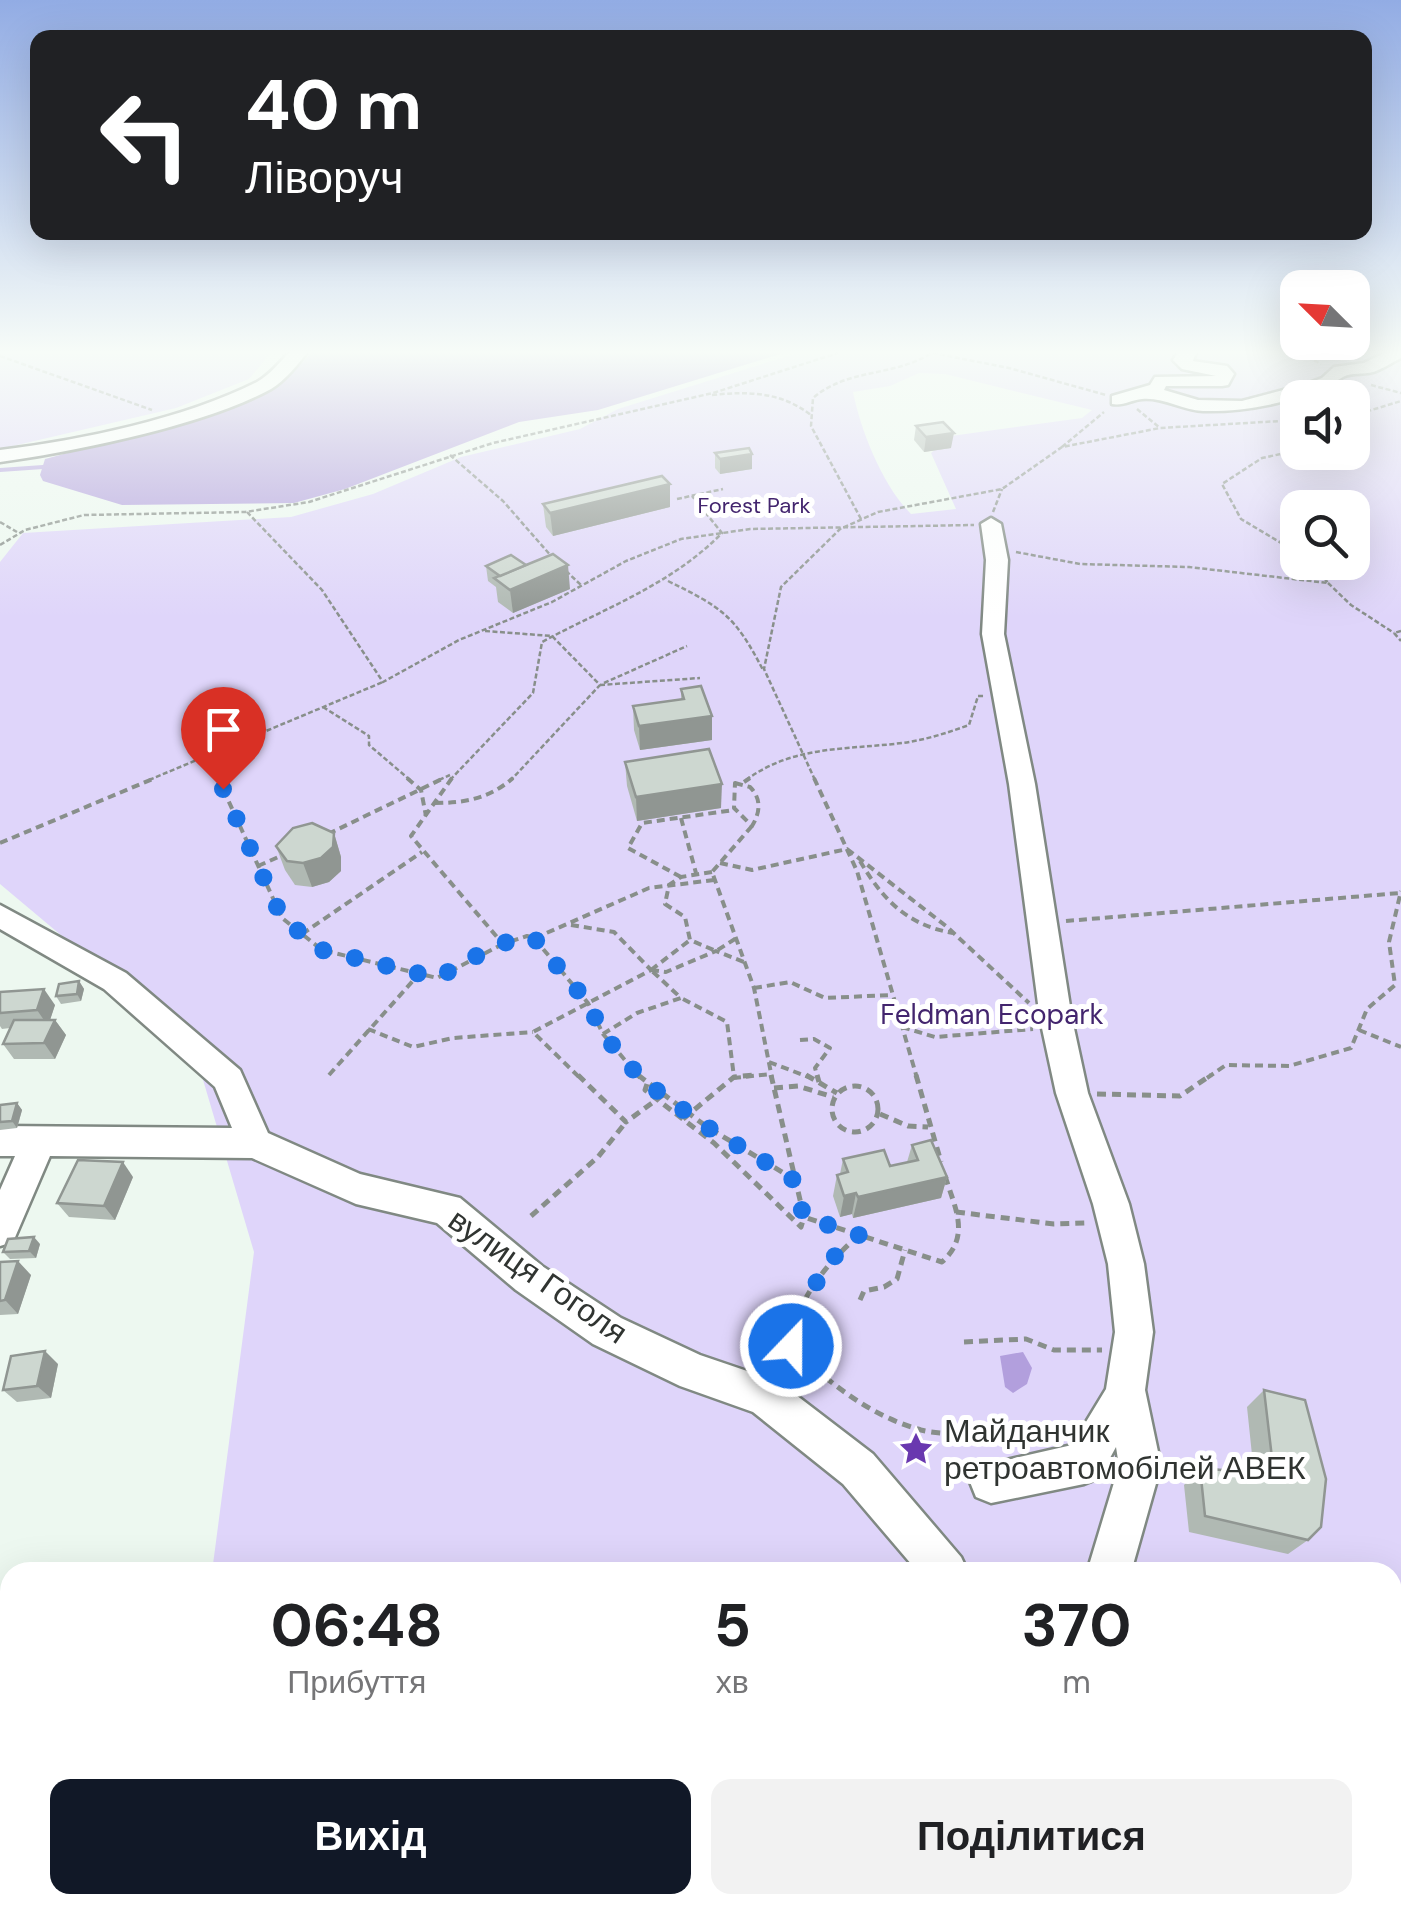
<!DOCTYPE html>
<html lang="uk">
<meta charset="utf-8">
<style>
:root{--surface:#fff;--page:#f2f2f2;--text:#202124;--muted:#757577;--accent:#111827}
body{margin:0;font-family:"DM Sans",sans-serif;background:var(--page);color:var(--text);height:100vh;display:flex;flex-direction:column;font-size:38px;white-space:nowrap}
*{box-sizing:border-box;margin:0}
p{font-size:32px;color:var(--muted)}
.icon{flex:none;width:55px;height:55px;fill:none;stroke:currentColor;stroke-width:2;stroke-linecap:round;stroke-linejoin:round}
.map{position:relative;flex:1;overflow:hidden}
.details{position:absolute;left:0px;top:1562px;width:1402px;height:352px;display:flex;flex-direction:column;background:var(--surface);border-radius:30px 30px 0 0;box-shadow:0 10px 40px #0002}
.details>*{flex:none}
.guide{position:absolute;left:30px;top:30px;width:1342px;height:210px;border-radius:20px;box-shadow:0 10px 40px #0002;background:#202124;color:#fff;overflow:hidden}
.needle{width:65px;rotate:294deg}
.controls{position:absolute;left:1280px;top:270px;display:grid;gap:20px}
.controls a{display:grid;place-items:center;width:90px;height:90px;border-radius:20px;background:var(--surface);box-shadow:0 10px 40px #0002;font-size:50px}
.pin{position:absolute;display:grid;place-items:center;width:85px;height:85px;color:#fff;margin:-102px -42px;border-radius:50% 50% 50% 0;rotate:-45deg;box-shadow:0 0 10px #0007}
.pin .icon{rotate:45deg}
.me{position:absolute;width:110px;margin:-55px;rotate:22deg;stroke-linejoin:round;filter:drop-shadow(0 0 8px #0008)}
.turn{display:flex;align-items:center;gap:35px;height:210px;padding:0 50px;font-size:45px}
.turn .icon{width:130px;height:130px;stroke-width:2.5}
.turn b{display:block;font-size:70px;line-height:85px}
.eta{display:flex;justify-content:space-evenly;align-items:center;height:170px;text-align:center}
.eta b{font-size:60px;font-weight:700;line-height:70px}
.action{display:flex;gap:20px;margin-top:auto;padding:20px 50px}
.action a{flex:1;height:115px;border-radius:20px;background:var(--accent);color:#fff;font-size:40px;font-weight:700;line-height:115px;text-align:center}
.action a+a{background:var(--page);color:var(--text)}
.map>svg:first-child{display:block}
</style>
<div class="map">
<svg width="1401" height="1914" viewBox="0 0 1401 1914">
<rect width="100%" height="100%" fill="#edf8f0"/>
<!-- green -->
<g fill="#dfd5fa" fill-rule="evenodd">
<polygon points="0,350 273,350 249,379 176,408 0,449"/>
<path d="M807 350H1401V1914H0V1810L10 1804V1905H1392V1572H212L254 1252 193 1046 0 884V562L23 533 291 517 373 494 461 457 580 429 618 409ZM919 373 945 374 1092 410 1082 418 951 436 931 453 956 509 911 514C883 486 861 432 853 392L890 386ZM1298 398H1352V452H1298ZM1298 508H1352V562H1298Z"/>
</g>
<!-- water -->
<g fill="#b29fdd">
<path d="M312 350H793L598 410 519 422 345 489 294 503 122 505 43 481 40 475 45 459C105 442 283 404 312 350Z"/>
<polygon points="1023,1352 1032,1368 1027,1384 1013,1393 1005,1387 1000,1356"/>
</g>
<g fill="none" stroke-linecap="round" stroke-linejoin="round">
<!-- stream -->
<polyline stroke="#b29fdd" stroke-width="4" points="0,470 43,467"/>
<!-- minor casing -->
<g stroke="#808983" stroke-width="5">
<g id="minor">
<path d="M291 350H309C299 363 285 381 271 389 206 425 74 452 0 462V450C82 440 183 419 257 382 270 375 281 361 291 350Z"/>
<path d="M1180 350H1197L1193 361 1227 366 1234 374 1228 385 1222 386H1166L1164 390 1198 400 1242 401 1306 384 1322 378 1334 367 1364 363 1390 350H1401V358C1392 362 1383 369 1373 372 1364 375 1351 372 1343 377 1304 401 1249 412 1203 411 1182 410 1163 397 1142 399 1131 400 1123 406 1112 404V396L1150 385 1155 377 1216 376 1182 369 1173 360Z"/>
<polygon points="991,518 1001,524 1008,560 1004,634 1035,784 1072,1019 1088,1093 1129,1204 1144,1264 1153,1332 1145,1390 1161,1466 1131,1572 1087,1572 1119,1466 1116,1447 1099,1478 1084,1484 991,1503 976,1497 970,1482 976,1467 1072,1445 1106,1389 1115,1332 1108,1264 1093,1204 1056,1093 1040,1019 1009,784 982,634 986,560 981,524"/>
<polygon points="0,905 126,973 240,1070 268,1133 360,1174 460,1198 542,1266 621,1318 700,1355 779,1382 873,1454 961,1557 968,1572 918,1572 843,1484 753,1412 680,1386 593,1344 516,1290 437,1223 356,1204 252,1158 50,1156 13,1242 0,1246 0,1190 15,1156 0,1156 0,1126 232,1128 215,1087 104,989 0,929"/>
<polygon points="1109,1905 1159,1905 1162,1914 1112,1914"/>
</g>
</g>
<!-- path-far3 -->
<g stroke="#888f8a" stroke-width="2.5" stroke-dasharray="5 2.5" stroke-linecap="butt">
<polyline points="918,350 1009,368 1106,395"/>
<polyline points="1294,350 1321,364"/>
<polyline points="0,356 152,410"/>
<polyline points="1371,385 1401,393"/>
<path d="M712 395C749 391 781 392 811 415"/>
<polyline points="1137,409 1160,428"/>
<polyline points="1352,416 1401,401"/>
<polyline points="1298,444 1295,451 1262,458 1222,484 1241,519 1298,553"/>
<polyline points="1062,447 1104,412"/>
<polyline points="450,455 503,501 552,557"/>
<polyline points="677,499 723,489"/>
<polyline points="247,512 322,590 383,682 459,640 552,602 626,561 681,539 750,529 974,525"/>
<polyline points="993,512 1002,489"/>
<path d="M861 519 811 426 813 398C848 368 892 377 930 354"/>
<polyline points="0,522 17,532"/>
<polyline points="0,545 25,530 84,515 245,512 309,502 493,443 713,393 847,350"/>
<polyline points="1016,552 1080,564 1189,567 1328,583 1312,562"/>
<polyline points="566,571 581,585"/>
<path d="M668 581C723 608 735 616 763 670"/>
<polyline points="1328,583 1351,605 1394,633"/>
<polyline points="485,631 552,636 600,685 511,780"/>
<polyline points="1401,631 1394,633 1401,641"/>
<polyline points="604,683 687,646"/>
<polyline points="600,685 700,678"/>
<polyline points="323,707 369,736 369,745 410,780"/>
<polyline points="208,755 219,780"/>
<polyline points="149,780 383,682"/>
<polyline points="439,780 450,775"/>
<path d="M450 780 533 693 542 642C605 608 671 585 722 533L692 496"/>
<path d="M746 780C794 745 846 750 902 743 925 740 947 733 969 725L978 696H985"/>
<polyline points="815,780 764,669 781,587 840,529 878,512 1002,489 1062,447 1160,428 1298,420"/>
</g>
<!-- path-far2 -->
<g stroke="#888f8a" stroke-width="4" stroke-dasharray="8 5" stroke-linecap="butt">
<polyline points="218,778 282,918 322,950 437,978 503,944"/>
<polyline points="407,778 421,790 426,816"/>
<polyline points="452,778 411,836 503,944 527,936 534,938 588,1003 603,1034 640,1078"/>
<polyline points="814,778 857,871 917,1078"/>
<polyline points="744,782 750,778"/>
<path d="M735 783 750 787C762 799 760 813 752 826L734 808Z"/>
<path d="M435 803C466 803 490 798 513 778"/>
<polyline points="681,818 696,873"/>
<polyline points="752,826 712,872 754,988 772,1078"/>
<polyline points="328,834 444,778"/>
<polyline points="0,843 155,778"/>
<path d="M860 861C883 900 907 925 953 933"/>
<polyline points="720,863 752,870 847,849 946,926 1029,1003"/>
<polyline points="258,866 283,855"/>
<polyline points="712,872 681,877 669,885 665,904 685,917 690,940 716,951 735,939"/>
<polyline points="681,877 628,848 642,823 734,810"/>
<polyline points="1066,921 1400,893"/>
<polyline points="571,925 614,932 651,970 533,1032 580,1078"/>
<polyline points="302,934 422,852"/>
<polyline points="535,938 649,888 714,880"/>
<polyline points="651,970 666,972 716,951 744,962"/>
<polyline points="651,970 690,940"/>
<polyline points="754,988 790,982 825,998 892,995"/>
<polyline points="683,999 727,1022 734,1077"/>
<polyline points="902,1027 935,1037 1033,1029"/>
<polyline points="368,1029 413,1047 453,1038 533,1032"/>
<polyline points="1359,1030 1401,1047"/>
<polyline points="603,1034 637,1013 681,998 651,970"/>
<polyline points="800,1040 814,1039 830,1048 815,1068 818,1078"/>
<polyline points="769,1062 811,1078"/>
<polyline points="329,1075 419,974"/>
<polyline points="733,1078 771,1074"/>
<polyline points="1207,1078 1226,1065 1289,1066 1351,1048 1367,1009 1395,985 1389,942 1401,891"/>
</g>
<!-- path-far1 -->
<g stroke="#888f8a" stroke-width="5" stroke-dasharray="9 6" stroke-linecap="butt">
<polyline points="578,1075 626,1122 663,1095"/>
<polyline points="638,1075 707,1127 792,1178"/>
<path d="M771 1075 804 1217 942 1262C971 1236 955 1208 945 1176"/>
<polyline points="806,1075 837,1093"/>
<polyline points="817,1075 819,1082"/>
<polyline points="916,1075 941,1162"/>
<polyline points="647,1084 645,1090 714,1143 801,1227 804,1217"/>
<circle cx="855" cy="1109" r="23"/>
<polyline points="774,1088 798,1086 833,1097"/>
<polyline points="1097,1094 1180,1096 1211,1075"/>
<polyline points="880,1114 908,1126 928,1127"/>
<polyline points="683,1119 734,1077 754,1075"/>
<polyline points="956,1212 1054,1224 1086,1223"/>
<polyline points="531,1216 598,1157 626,1122"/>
<path d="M859 1235C828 1262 794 1302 791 1345 825 1381 872 1417 921 1430 942 1435 963 1433 984 1434"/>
<polyline points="860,1300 864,1291 884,1287 897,1279 905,1250"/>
<polyline points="964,1342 1026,1339 1054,1350 1102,1350"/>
</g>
<!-- path -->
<g stroke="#888f8a" stroke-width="6" stroke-dasharray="11 8" stroke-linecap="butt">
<polyline points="885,1572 897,1563"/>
<polyline points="482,1914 493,1905"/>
<polyline points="694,1914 703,1905"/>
</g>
<!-- minor -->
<use href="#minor" fill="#fff" fill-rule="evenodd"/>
</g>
<!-- wall -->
<g fill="#b0b9b3">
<polygon points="916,426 951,448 924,452 914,440"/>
<polygon points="715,453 752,469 720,474 715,468"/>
<polygon points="670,484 670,507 553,536 546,527 543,504"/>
<polygon points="526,565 570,589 513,613 498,602 496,587 488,581 486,566"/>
<polygon points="681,689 712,716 712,740 640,750 634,730 633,706 681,700"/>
<polygon points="625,762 721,808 637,821 627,786"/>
<polygon points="334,833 341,857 341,871 329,882 312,887 295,885 285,870 276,846"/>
<polygon points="79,981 84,989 81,1001 61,1004 56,996"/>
<polygon points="0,992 55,1005 50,1020 55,1020 66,1035 55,1059 14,1059 3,1044 10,1028 2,1029 0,1026"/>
<polygon points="17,1103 22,1110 17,1128 0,1130 0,1105"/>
<polygon points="912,1145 947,1177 941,1198 853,1218 852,1214 840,1217 833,1196 837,1175 840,1174 843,1159 890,1166 907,1162"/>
<polygon points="133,1177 115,1220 69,1217 57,1203"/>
<polygon points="40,1244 36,1258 10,1259 3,1252"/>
<polygon points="0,1262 31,1275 18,1314 0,1315"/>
<polygon points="58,1364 51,1398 17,1402 3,1390"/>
<polygon points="1264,1390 1308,1540 1288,1554 1189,1532 1184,1485 1200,1468 1254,1474 1247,1407"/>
</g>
<!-- shaded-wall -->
<g fill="#909692">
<polygon points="954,433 951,448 924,452 926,437"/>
<polygon points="752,454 752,469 720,474 720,459"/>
<polygon points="670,484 670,507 553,536 550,513"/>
<polygon points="568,565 570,589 513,613 510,590"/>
<polygon points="712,716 712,740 640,750 639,726"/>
<polygon points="722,784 721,808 637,821 636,797"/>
<polygon points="334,833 341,857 341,871 329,882 312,887 303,863"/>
<polygon points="79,981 84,989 81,1001 77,994"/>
<polygon points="44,989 55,1005 48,1026 37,1010"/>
<polygon points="55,1020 66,1035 55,1059 44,1043"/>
<polygon points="17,1103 22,1110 17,1128 12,1121"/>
<polygon points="123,1162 133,1177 115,1220 104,1206"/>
<polygon points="947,1177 941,1198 853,1218 858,1197"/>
<polygon points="856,1193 852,1214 840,1217 844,1196"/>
<polygon points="34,1237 40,1244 36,1258 29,1251"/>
<polygon points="18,1261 31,1275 18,1314 5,1300"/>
<polygon points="45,1351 58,1364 51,1398 37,1386"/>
</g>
<!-- building -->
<g fill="#cdd7d0" stroke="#909692" stroke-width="2.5">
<polygon points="943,422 954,433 926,437 916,426"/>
<polygon points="749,448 752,454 720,459 715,453"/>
<polygon points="662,476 670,484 550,513 543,504"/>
<polygon points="553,554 568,565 510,590 494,578"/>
<polygon points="511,555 526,565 500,576 486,566"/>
<polygon points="701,686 712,716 639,726 633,706 684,699 681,689"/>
<polygon points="709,749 722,784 636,797 625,762"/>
<polygon points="312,823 334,833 333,847 321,858 303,863 287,861 276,846 293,828"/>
<polygon points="79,981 77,994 56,996 59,984"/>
<polygon points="44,989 37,1010 0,1013 0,992"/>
<polygon points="14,1020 55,1020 44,1043 3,1044"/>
<polygon points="17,1103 12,1121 0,1122 0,1105"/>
<polygon points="931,1140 947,1177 858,1197 856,1193 844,1196 837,1175 848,1172 843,1159 884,1150 890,1166 918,1160 912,1145"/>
<polygon points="78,1160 123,1162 104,1206 57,1203"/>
<polygon points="34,1237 29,1251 3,1252 8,1239"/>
<polygon points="18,1261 5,1300 0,1301 0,1262"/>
<polygon points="45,1351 37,1386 3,1390 11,1356"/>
<polygon points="1264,1390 1305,1400 1326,1479 1321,1527 1308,1540 1205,1516 1200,1468 1274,1475"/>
</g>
<!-- sky -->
<linearGradient id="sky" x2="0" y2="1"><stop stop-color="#92ace4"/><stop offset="0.57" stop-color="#f7fcf8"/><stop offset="1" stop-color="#f7fcf8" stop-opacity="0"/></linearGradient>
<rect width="1401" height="618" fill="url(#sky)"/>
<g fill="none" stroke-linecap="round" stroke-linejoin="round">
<!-- route -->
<path stroke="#1a73e8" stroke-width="18" stroke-dasharray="0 32.4" d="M223 789 282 918 322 950 437 978C460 966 509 933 534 938L588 1003 603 1034 642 1080 707 1127 792 1178 804 1217 859 1235 826 1264 792 1330 791 1346"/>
</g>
<!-- icons -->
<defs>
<g id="sight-bare" transform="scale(2.7)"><path d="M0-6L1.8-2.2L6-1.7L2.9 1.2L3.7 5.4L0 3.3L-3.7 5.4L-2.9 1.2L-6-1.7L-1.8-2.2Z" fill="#6938af" stroke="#fff" stroke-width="2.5" paint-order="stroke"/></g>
</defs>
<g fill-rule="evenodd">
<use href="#sight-bare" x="916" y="1449"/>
</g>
<g text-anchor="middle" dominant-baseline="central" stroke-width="10" stroke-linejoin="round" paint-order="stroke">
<!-- far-park labels -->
<g font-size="22" fill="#43256e" stroke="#fff">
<text x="754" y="505">Forest Park</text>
</g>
<!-- park labels -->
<g font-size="28" fill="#43256e" stroke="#fff">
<text x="992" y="1014">Feldman Ecopark</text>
</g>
<!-- near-street labels -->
<g font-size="32" fill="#303431" stroke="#fff">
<text transform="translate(538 1276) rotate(35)">вулиця Гоголя</text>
</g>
<!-- near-poi labels -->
<g font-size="32" fill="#303431" stroke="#fff" text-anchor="start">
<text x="944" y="1431">Майданчик<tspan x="944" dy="37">ретроавтомобілей АВЕК</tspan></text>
</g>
</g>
</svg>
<div class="controls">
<a><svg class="needle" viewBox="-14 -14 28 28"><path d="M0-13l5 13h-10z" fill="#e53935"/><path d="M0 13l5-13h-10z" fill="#757577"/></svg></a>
<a><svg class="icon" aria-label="sound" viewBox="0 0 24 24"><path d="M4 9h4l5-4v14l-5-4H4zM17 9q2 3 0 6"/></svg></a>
<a><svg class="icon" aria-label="search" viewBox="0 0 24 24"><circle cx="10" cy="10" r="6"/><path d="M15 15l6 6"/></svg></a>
</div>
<div class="pin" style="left:223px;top:789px;background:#d93025"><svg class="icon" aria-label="arrive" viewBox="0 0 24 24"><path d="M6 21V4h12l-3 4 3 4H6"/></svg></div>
<svg class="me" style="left:791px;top:1346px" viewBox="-20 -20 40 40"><circle r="17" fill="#1a73e8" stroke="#fff" stroke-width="3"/><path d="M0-11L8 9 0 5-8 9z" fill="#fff"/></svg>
<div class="guide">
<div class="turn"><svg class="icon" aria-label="left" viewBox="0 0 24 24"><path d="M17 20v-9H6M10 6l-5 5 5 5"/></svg><div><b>40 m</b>Ліворуч</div></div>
</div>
<section class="details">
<div class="eta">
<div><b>06:48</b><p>Прибуття</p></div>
<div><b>5</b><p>хв</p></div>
<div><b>370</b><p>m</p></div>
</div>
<div class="action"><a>Вихід</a><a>Поділитися</a></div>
</section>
</div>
